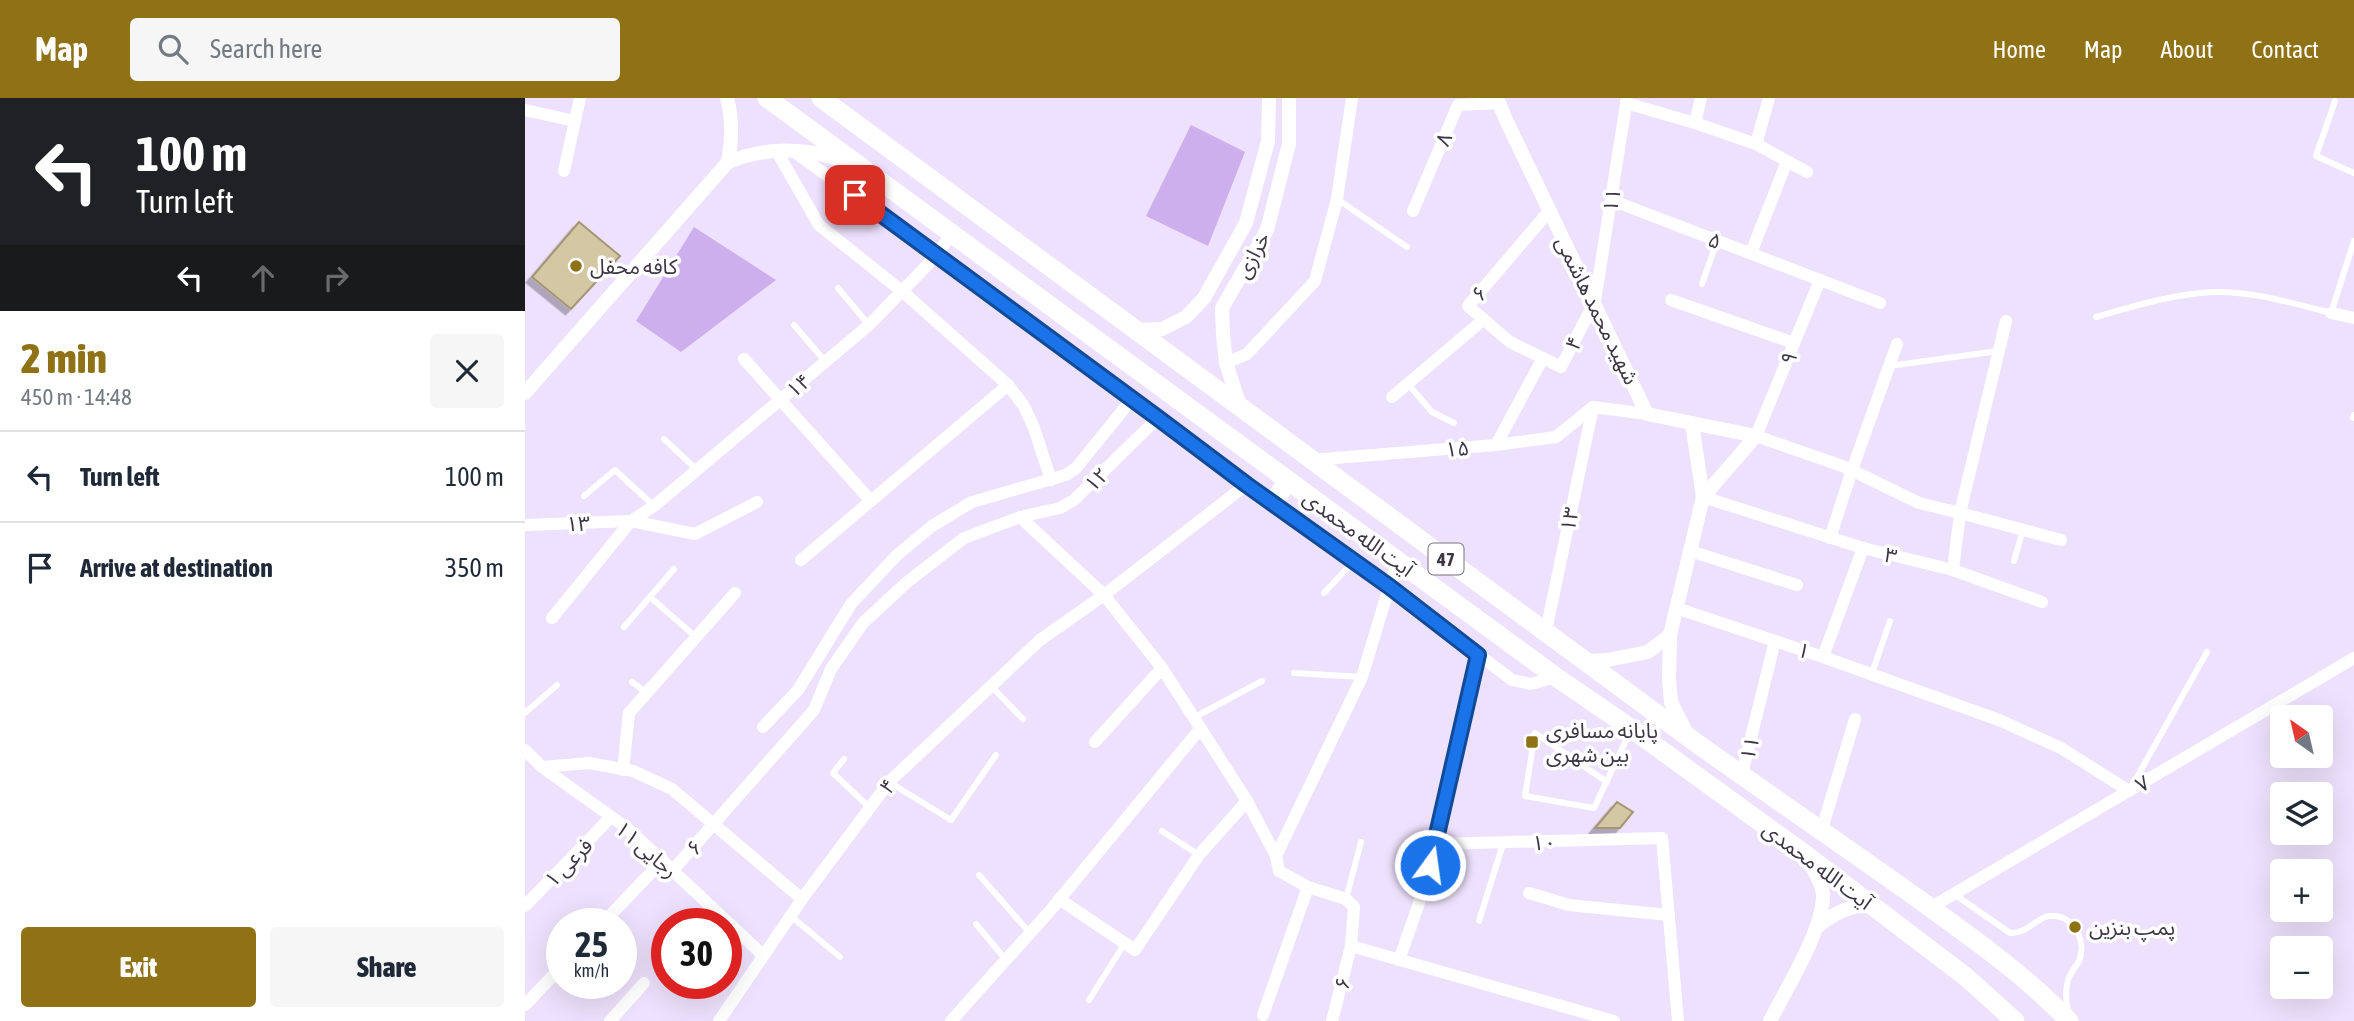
<!DOCTYPE html>
<meta charset="utf-8">
<style>
:root{--surface:#fff;--page:#f6f6f7;--text:#1f2937;--muted:#747a83;--line:#e0e1e3;--accent:#8f7116}
body{margin:0;font-family:"Asap Condensed","Noto Sans Arabic",sans-serif;background:var(--page);color:var(--text);height:100vh;display:flex;flex-direction:column;font-size:26px;white-space:nowrap}
*{box-sizing:border-box;margin:0}
p{font-size:23px;color:var(--muted)}
.icon{flex:none;width:38px;height:38px;fill:none;stroke:currentColor;stroke-width:2;stroke-linecap:round;stroke-linejoin:round}
.map{position:relative;flex:1;overflow:hidden}
.details{display:flex;flex-direction:column;background:var(--surface);width:525px}
.details>*{flex:none}
.hud{background:#202124;color:#fff;overflow:hidden}
.needle{width:46px;rotate:326deg}
.fabs{position:absolute;left:1745px;top:607px;display:grid;gap:14px}
.fabs a{display:grid;place-items:center;width:63px;height:63px;border-radius:7px;background:var(--surface);box-shadow:0 7px 28px #0002;font-size:35px}
.speed{position:absolute;left:21px;top:810px;display:flex;gap:14px;font-size:35px;font-weight:700;text-align:center}
.speed>*{display:grid;place-content:center;width:91px;height:91px;border-radius:50%;background:var(--surface);box-shadow:0 7px 28px #0002;line-height:1}
.speed small{font-size:18px;font-weight:400}
.speed .limit{border:10px solid #d22;background:#fff;color:#111}
.pin{position:absolute;display:grid;place-items:center;width:60px;height:60px;color:#fff;margin:-30px;border-radius:14px;box-shadow:0 4px 10px #0006}
.me{position:absolute;width:77px;margin:-38px;rotate:14deg;stroke-linejoin:round;filter:drop-shadow(0 0 5px #0008)}
.turn{display:flex;align-items:center;gap:24px;height:147px;padding:0 21px;font-size:32px}
.turn .icon{width:91px;height:91px;stroke-width:2.5}
.turn b{display:block;font-size:49px;line-height:60px}
.lanes{display:flex;align-items:center;height:66px;padding:0 21px;background:#0003;justify-content:center;gap:35px;direction:ltr}
.lanes .off{opacity:.35}
.round{display:grid;place-items:center;flex:none;width:74px;height:74px;border-radius:7px;background:var(--page)}
.summary{display:flex;align-items:center;justify-content:space-between;height:119px;padding:0 21px}
h1{font-size:42px;font-weight:800;line-height:52px;color:var(--accent)}
.primary-button{display:flex;gap:14px;margin-top:auto;padding:14px 21px}
.primary-button a{flex:1;height:80px;border-radius:7px;background:var(--accent);color:#fff;font-size:28px;font-weight:800;line-height:80px;text-align:center}
.primary-button a+a{background:var(--page);color:var(--text)}
ul{padding:0;list-style:none}
li{display:flex;align-items:center;gap:21px;height:91px;padding:0 21px;border-top:2px solid var(--line)}
li div{flex:1}
li b{display:block;font-size:26px}
li em{font-style:normal}
header{display:flex;align-items:center;gap:42px;box-sizing:border-box;height:98px;padding:0 35px;background:var(--accent);color:#fff}
header strong{font-size:33px}
nav{display:flex;gap:38px;margin-inline-start:auto;font-size:24px}
.search{width:490px;height:63px;background:var(--page);display:flex;align-items:center;gap:18px;box-sizing:border-box;padding:0 24px;border-radius:7px;color:var(--muted);font-size:26px}
main{display:flex;flex:1;min-height:0}
.map>svg:first-child{display:block}
</style>
<header>
<strong>Map</strong>
<div class="search"><svg class="icon" aria-label="search" viewBox="0 0 24 24"><circle cx="10" cy="10" r="6"/><path d="M15 15l6 6"/></svg>Search here</div>
<nav><a>Home</a><a>Map</a><a>About</a><a>Contact</a></nav>
</header>
<main>
<section class="details">
<div class="hud">
<div class="turn"><svg class="icon" aria-label="left" viewBox="0 0 24 24"><path d="M17 20v-9H6M10 6l-5 5 5 5"/></svg><div><b>100 m</b>Turn left</div></div>
<div class="lanes"><svg class="icon" aria-label="left" viewBox="0 0 24 24"><path d="M17 20v-9H6M10 6l-5 5 5 5"/></svg><svg class="icon off" aria-label="ahead" viewBox="0 0 24 24"><path d="M12 20V5M6 11l6-6 6 6"/></svg><svg class="icon off" aria-label="right" viewBox="0 0 24 24"><path d="M7 20v-9h11M14 6l5 5-5 5"/></svg></div>
</div>
<div class="summary"><div><h1>2 min</h1><p>450 m · 14:48</p></div><a class="round"><svg class="icon" aria-label="close" viewBox="0 0 24 24"><path d="M6 6l12 12M18 6L6 18"/></svg></a></div>
<ul>
<li><svg class="icon" aria-label="left" viewBox="0 0 24 24"><path d="M17 20v-9H6M10 6l-5 5 5 5"/></svg><div><b>Turn left</b></div><em>100 m</em></li>
<li><svg class="icon" aria-label="arrive" viewBox="0 0 24 24"><path d="M6 21V4h12l-3 4 3 4H6"/></svg><div><b>Arrive at destination</b></div><em>350 m</em></li>
</ul>
<div class="primary-button"><a>Exit</a><a>Share</a></div>
</section>
<div class="map">
<svg width="1829" height="923" viewBox="0 0 1829 923">
<defs>
<filter id="shadow"><feDropShadow dx="-5.5" dy="5.5" stdDeviation="0" flood-color="#0004"/></filter>
</defs>
<rect width="100%" height="100%" fill="#eee1fd"/>
<!-- green -->
<g fill="#cdafee">
<polygon points="666,27 720,54 683,148 621,118"/>
<polygon points="169,129 251,182 156,254 111,223"/>
</g>
<!-- building -->
<g fill="#d4c7a4" stroke="#a49675" stroke-width="2" filter="url(#shadow)">
<polygon points="54,124 95,158 46,211 7,179"/>
<polygon points="1092,704 1108,714 1095,730 1070,730"/>
</g>
<g fill="none" stroke-linecap="round" stroke-linejoin="round">
<!-- service -->
<g stroke="#fff" stroke-width="6">
<polyline points="1810,3 1791,58 1829,75"/>
<polyline points="812,101 882,149"/>
<polyline points="1177,186 1192,143"/>
<polyline points="313,190 344,227"/>
<path d="M1571 219C1609 208 1648 196 1688 194 1728 193 1767 205 1806 215L1829 143"/>
<polyline points="269,227 300,263"/>
<polyline points="1364,268 1473,253"/>
<polyline points="883,286 907,314 929,325"/>
<polyline points="1828,320 1829,317"/>
<polyline points="139,341 172,372"/>
<polyline points="59,398 90,372 129,408"/>
<polyline points="1489,463 1498,432"/>
<polyline points="799,495 829,463"/>
<polyline points="125,499 171,539"/>
<polyline points="99,529 149,471"/>
<polyline points="769,575 837,579"/>
<polyline points="1347,575 1365,523"/>
<polyline points="107,584 122,595"/>
<polyline points="466,588 498,621"/>
<polyline points="0,615 32,587"/>
<polyline points="670,619 737,583"/>
<polyline points="319,661 308,675 344,709"/>
<polyline points="364,684 426,722 471,657"/>
<polyline points="1082,684 1010,635 1000,698 1069,710 1105,634"/>
<polyline points="1607,688 1682,554"/>
<polyline points="637,733 674,757"/>
<polyline points="454,777 505,835"/>
<path d="M1429 796 1485 835C1504 836 1513 816 1529 818 1550 819 1562 845 1554 863 1551 869 1545 875 1543 882 1540 892 1541 904 1543 914"/>
<polyline points="821,801 836,744"/>
<polyline points="267,819 315,859"/>
<polyline points="954,823 978,746"/>
<polyline points="451,826 481,862"/>
<polyline points="564,902 600,845"/>
</g>
<!-- minor -->
<g stroke="#fff" stroke-width="12">
<polyline points="1101,5 1170,25 1231,46 1282,74"/>
<polyline points="0,12 50,23"/>
<polyline points="1170,25 1176,0"/>
<polyline points="1231,46 1244,0"/>
<polyline points="251,52 294,127 378,194 483,287 499,308 509,330 526,382"/>
<polyline points="268,53 412,157 721,387 865,489 987,582 1006,586 1031,579"/>
<polyline points="39,73 55,0"/>
<polyline points="1086,102 1355,205"/>
<polyline points="1025,112 943,208 985,244 1036,269 1070,203 1102,0"/>
<polyline points="888,113 933,7 974,5"/>
<polyline points="1226,155 1262,63"/>
<polyline points="1295,182 1231,338 1320,369 1394,405 1435,415 1481,223"/>
<polyline points="1146,202 1269,245"/>
<polyline points="1806,215 1829,220"/>
<polyline points="219,261 346,403"/>
<polyline points="701,265 722,256 790,183 812,101 827,0"/>
<polyline points="867,299 958,222"/>
<polyline points="1068,309 1122,316"/>
<polyline points="971,347 1018,260"/>
<polyline points="786,362 971,347 1031,339 1068,309"/>
<polyline points="1178,399 1338,450 1428,472 1517,504"/>
<polyline points="495,419 579,497 637,570 722,703 751,758 754,773 783,789 821,801 829,809 826,848 807,923"/>
<polyline points="0,427 106,423 170,436 232,404"/>
<polyline points="1305,440 1327,372 1372,246"/>
<polyline points="1165,453 1272,487"/>
<polyline points="276,462 483,287"/>
<polyline points="1428,472 1435,415 1536,442"/>
<polyline points="1151,510 1298,559 1338,450"/>
<polyline points="27,520 106,423 129,408 344,227 412,157 426,136"/>
<polyline points="1021,533 1068,309"/>
<polyline points="953,557 911,746 1137,740 1153,923"/>
<polyline points="1298,559 1474,622 1536,650 1604,693"/>
<polyline points="238,629 273,592 326,506 372,457 407,428 447,404 541,377 551,370 607,301"/>
<polyline points="570,644 637,570"/>
<polyline points="0,652 17,669 102,730 238,857"/>
<polyline points="17,669 64,665 108,673 147,691 277,801"/>
<polyline points="98,672 104,615 210,495"/>
<polyline points="1217,676 1250,543"/>
<polyline points="1297,731 1330,621"/>
<polyline points="751,758 837,579 872,463"/>
<polyline points="148,772 289,612 306,571 338,525 381,485 439,440 495,419 535,410 549,402 633,320"/>
<polyline points="1004,795 1044,807 1144,817"/>
<polyline points="534,801 610,852 674,757 722,703"/>
<polyline points="0,808 86,719"/>
<polyline points="1405,810 1829,560"/>
<polyline points="77,826 138,762"/>
<polyline points="172,826 187,809"/>
<polyline points="826,848 1089,923"/>
<polyline points="874,862 893,808 911,746"/>
<polyline points="141,864 142,863"/>
<polyline points="0,907 37,868"/>
<polyline points="738,917 783,789"/>
<polyline points="85,923 119,885"/>
<polyline points="194,923 277,801 364,684 515,542 579,497 721,387"/>
<polyline points="426,923 524,814 675,631"/>
</g>
<!-- tertiary -->
<g stroke="#fff" stroke-width="14">
<path d="M202 0C208 22 207 42 203 64"/>
<polyline points="972,0 981,22 1122,316 1167,325 1178,399 1145,537 1144,581 1146,604 1163,638"/>
<polyline points="610,232 637,231 661,219 679,200 721,125 743,43 744,0"/>
<path d="M0 295 203 64C241 49 280 49 319 63"/>
<polyline points="716,311 701,265 698,237 697,210 742,132 764,46 764,0"/>
<polyline points="1167,325 1231,338 1178,399"/>
<polyline points="1061,563 1082,562 1123,554 1145,537"/>
<path d="M1291 830C1307 816 1324 807 1345 807"/>
<path d="M1245 923C1261 891 1299 831 1298 796 1297 785 1288 771 1283 761"/>
</g>
<!-- primary -->
<polyline stroke="#fff" stroke-width="19" points="748,405 763,383"/>
<!-- trunk -->
<g stroke="#fff" stroke-width="19">
<polyline points="242,0 1031,579 1107,631 1281,757 1441,879 1490,923"/>
<path d="M296 0C584 214 873 427 1163 639 1241 695 1321 749 1399 805 1449 841 1501 878 1544 923"/>
</g>
</g>
<g fill="none" stroke-linecap="round" stroke-linejoin="round">
<!-- route casing -->
<g stroke="#114b97" stroke-width="18">
<polyline id="route" points="330,97 633,320 722,387 865,489 953,557 905,767"/>
</g>
<!-- route -->
<use href="#route" stroke="#1a73e8" stroke-width="12"/>
</g>
<!-- markers -->
<g fill="#8f7116" stroke="#fff" stroke-width="2.5">
<circle cx="51" cy="168" r="7"/>
<rect x="1000" y="637" width="14" height="14" rx="3.5"/>
<circle cx="1550" cy="829" r="7"/>
</g>
<g text-anchor="middle" dominant-baseline="central" stroke-width="7" stroke-linejoin="round" paint-order="stroke">
<!-- shield labels -->
<rect fill="#fff" stroke="#77737d" stroke-width="2" x="903.5" y="445.5" width="35" height="31" rx="5"/>
<g font-size="19" font-weight="bold" fill="#3d3745">
<text x="921" y="461">47</text>
</g>
<!-- street labels -->
<g font-size="21" fill="#3d3745" stroke="#fff">
<text transform="translate(918 41) rotate(-67)">۸</text>
<text transform="translate(1086 102) rotate(-81)">۱۱</text>
<text transform="translate(1190 142) rotate(21)">۵</text>
<text transform="translate(727 157) rotate(-62)">خرازی</text>
<text transform="translate(954 195) rotate(-50)">۶</text>
<text transform="translate(1073 212) rotate(64)">شهید محمد هاشمی</text>
<text transform="translate(1048 245) rotate(-63)">۴</text>
<text transform="translate(1263 260) rotate(-68)">۹</text>
<text transform="translate(273 287) rotate(-39)">۱۴</text>
<text transform="translate(932 350) rotate(-5)">۱۵</text>
<text transform="translate(571 381) rotate(-44)">۱۲</text>
<text transform="translate(1044 421) rotate(-78)">۱۳</text>
<text transform="translate(53 425) rotate(-2)">۱۳</text>
<text transform="translate(834 435) rotate(36)">آیت الله محمدی</text>
<text transform="translate(1366 457) rotate(14)">۳</text>
<text transform="translate(1279 552) rotate(19)">۱</text>
<text transform="translate(1224 650) rotate(-76)">۱۱</text>
<text transform="translate(1617 685) rotate(-31)">۷</text>
<text transform="translate(362 688) rotate(-48)">۴</text>
<text transform="translate(1019 744) rotate(-2)">۱۰</text>
<text transform="translate(169 749) rotate(-49)">۶</text>
<text transform="translate(122 751) rotate(41)">رجایی ۱۱</text>
<text transform="translate(43 764) rotate(-46)">فرعی ۱</text>
<text transform="translate(1293 767) rotate(37)">آیت الله محمدی</text>
<text transform="translate(817 885) rotate(-76)">۶</text>
</g>
<!-- poi labels -->
<g font-size="21" fill="#3d3745" stroke="#fff" text-anchor="start">
<text x="65" y="168">کافه محفل</text>
<text x="1021" y="632">پایانه مسافری<tspan x="1021" dy="24">بین شهری</tspan></text>
<text x="1564" y="829">پمپ بنزین</text>
</g>
</g>
</svg>
<div class="fabs">
<a><svg class="needle" viewBox="-14 -14 28 28"><path d="M0-13l5 13h-10z" fill="#e53935"/><path d="M0 13l5-13h-10z" fill="#747a83"/></svg></a>
<a><svg class="icon" aria-label="layers" viewBox="0 0 24 24"><path d="M12 4l9 5-9 5-9-5zM3 14l9 5 9-5"/></svg></a>
<a>+</a>
<a>−</a>
</div>
<div class="speed"><div>25<small>km/h</small></div><div class="limit">30</div></div>
<div class="pin" style="left:330px;top:97px;background:#d93025"><svg class="icon" aria-label="arrive" viewBox="0 0 24 24"><path d="M6 21V4h12l-3 4 3 4H6"/></svg></div>
<svg class="me" style="left:905px;top:767px" viewBox="-20 -20 40 40"><circle r="17" fill="#1a73e8" stroke="#fff" stroke-width="3"/><path d="M0-11L8 9 0 5-8 9z" fill="#fff"/></svg>
</div>
</main>
